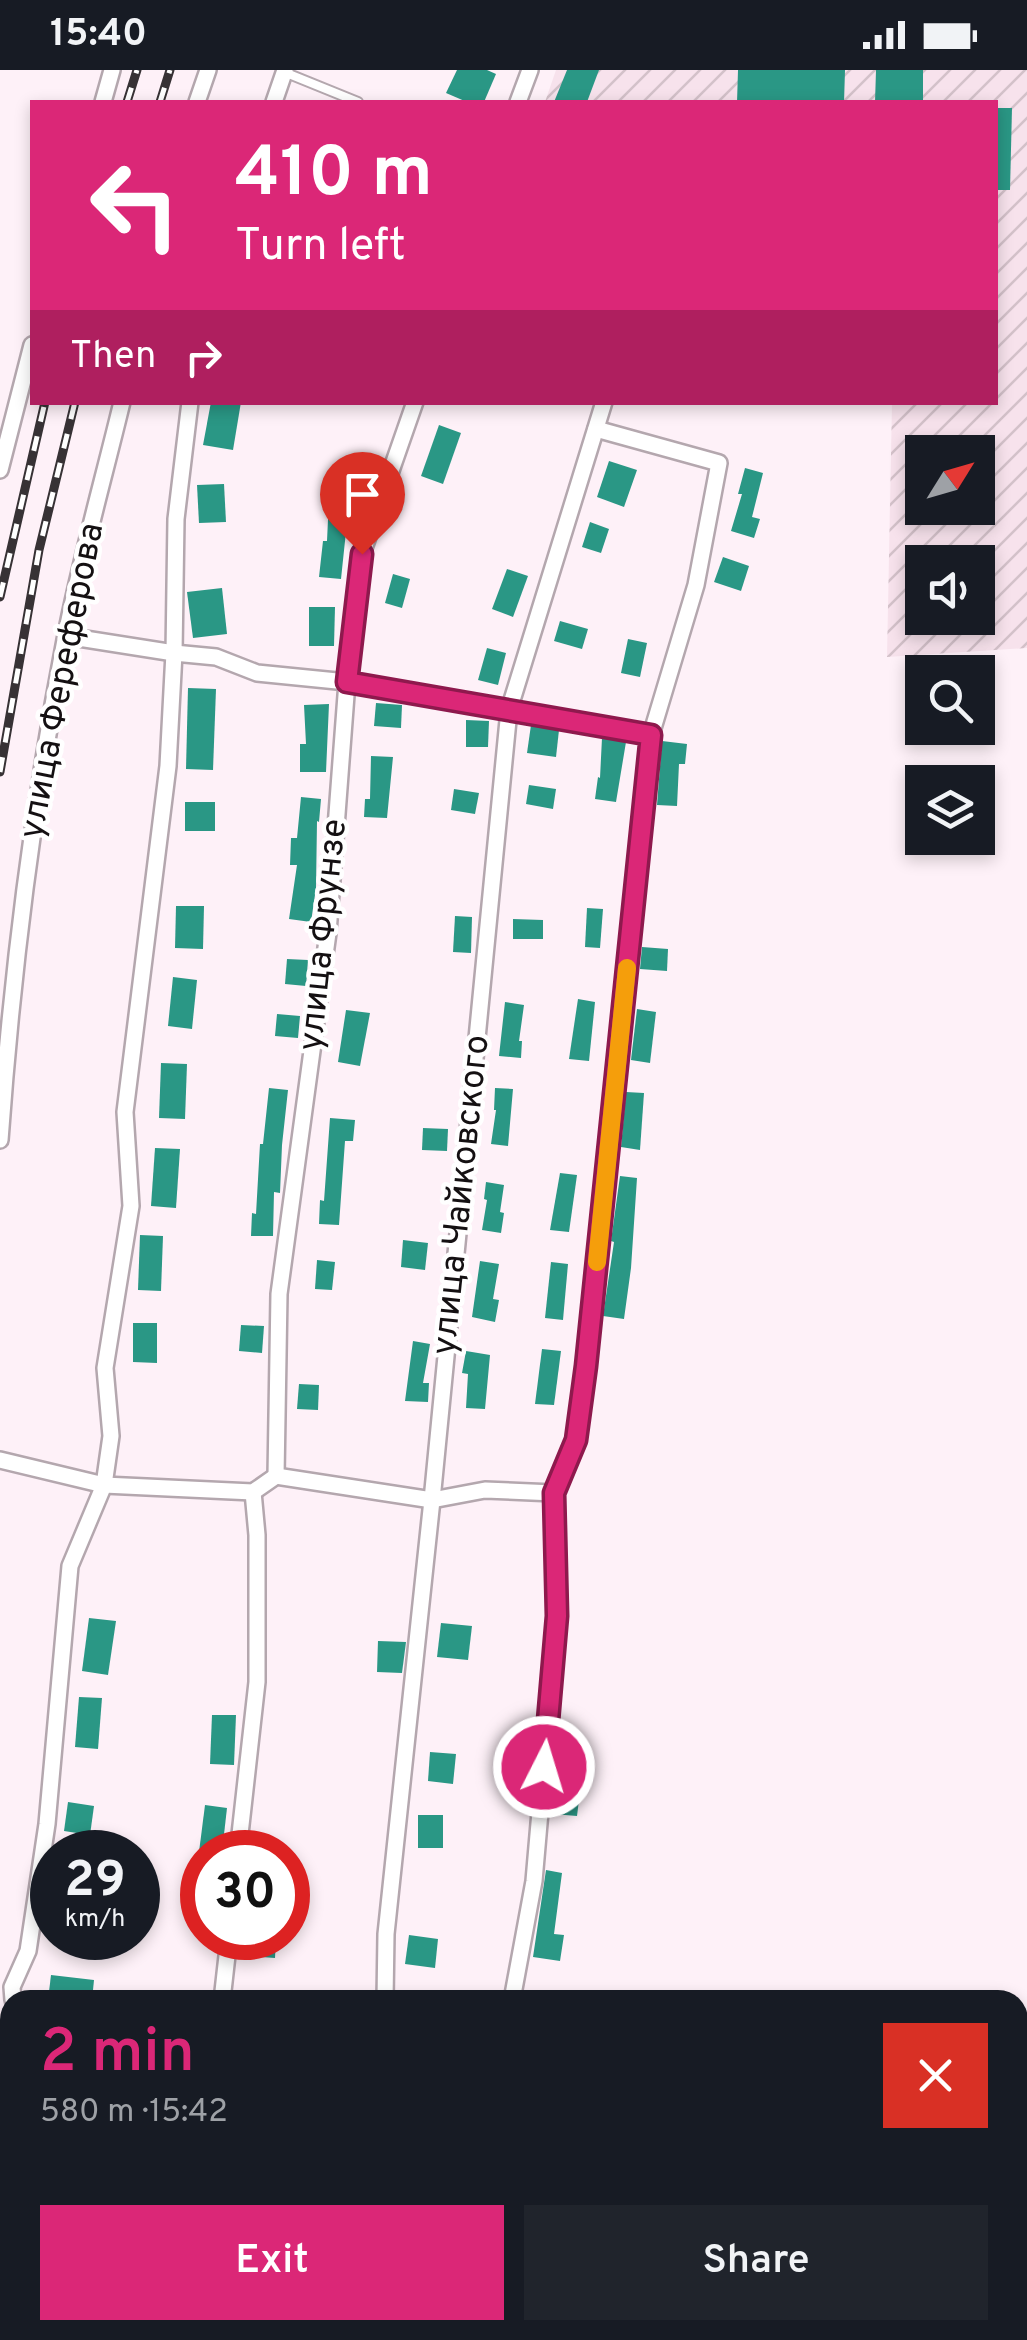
<!DOCTYPE html>
<meta charset="utf-8">
<style>
:root{--surface:#171b24;--page:#20242c;--text:#f1f3f6;--muted:#9ea1a6;--accent:#db2777}
body{margin:0;font-family:Overpass,sans-serif;background:var(--page);color:var(--text);height:100vh;display:flex;flex-direction:column;font-size:38px;white-space:nowrap}
*{box-sizing:border-box;margin:0}
p{font-size:32px;color:var(--muted)}
.icon{flex:none;width:55px;height:55px;fill:none;stroke:currentColor;stroke-width:2;stroke-linecap:round;stroke-linejoin:round}
.map{position:relative;flex:1;overflow:hidden}
.details{position:absolute;left:0px;top:1920px;width:1028px;height:350px;display:flex;flex-direction:column;background:var(--surface);border-radius:30px 30px 0 0;box-shadow:0 5px 15px #0003}
.details>*{flex:none}
.top-card{position:absolute;left:30px;top:30px;width:968px;height:305px;border-radius:0px;box-shadow:0 5px 15px #0003;background:#db2777;color:#fff;overflow:hidden}
.needle{width:65px;rotate:53deg}
.tools{position:absolute;left:905px;top:365px;display:grid;gap:20px}
.tools a{display:grid;place-items:center;width:90px;height:90px;border-radius:0px;background:var(--surface);box-shadow:0 5px 15px #0003;font-size:50px}
.speed{position:absolute;left:30px;top:1760px;display:flex;gap:20px;font-size:50px;font-weight:700;text-align:center}
.speed>*{display:grid;place-content:center;width:130px;height:130px;border-radius:50%;background:var(--surface);box-shadow:0 5px 15px #0003;line-height:1}
.speed small{font-size:25px;font-weight:400}
.speed .limit{border:15px solid #d22;background:#fff;color:#111}
.pin{position:absolute;display:grid;place-items:center;width:85px;height:85px;color:#fff;margin:-102px -42px;border-radius:50% 50% 50% 0;rotate:-45deg;box-shadow:0 0 10px #0007}
.pin .icon{rotate:45deg}
.me{position:absolute;width:110px;margin:-55px;rotate:5deg;stroke-linejoin:round;filter:drop-shadow(0 0 8px #0008)}
.turn{display:flex;align-items:center;gap:35px;height:210px;padding:0 40px;font-size:45px}
.turn .icon{width:130px;height:130px;stroke-width:2.5}
.turn b{display:block;font-size:70px;line-height:85px}
.then{display:flex;align-items:center;height:95px;padding:0 40px;background:#0003;gap:20px;font-size:38px}
.round{display:grid;place-items:center;flex:none;width:105px;height:105px;border-radius:0px;background:var(--page)}
.head{display:flex;align-items:center;justify-content:space-between;height:170px;padding:0 40px}
h1{font-size:60px;font-weight:600;line-height:75px;color:var(--accent)}
.primary-button{display:flex;gap:20px;margin-top:auto;padding:20px 40px}
.primary-button a{flex:1;height:115px;border-radius:0px;background:var(--accent);color:#fff;font-size:40px;font-weight:600;line-height:115px;text-align:center}
.primary-button a+a{background:var(--page);color:var(--text)}
.status{display:flex;justify-content:space-between;align-items:center;height:70px;padding:0 50px;background:var(--surface);direction:ltr}
.status svg{height:28px;fill:currentColor}
.map>svg:first-child{display:block}
</style>
<div class="status"><b>15:40</b><svg viewBox="0 0 49 12"><path d="M0 12V9h3v3zM5 12V6h3v6zM10 12V3h3v9zM15 12V0h3v12zM26 1h20v11H26zM47 4h2v5h-2z"/></svg></div>
<div class="map">
<svg width="1027" height="2270" viewBox="0 0 1027 2270">
<defs>
<pattern id="industrial-furrows" width="10" height="10" patternUnits="userSpaceOnUse" patternTransform="scale(2.5)"><rect width="10" height="10" fill="#f7e2ec"/><path d="M-1 1l2-2M0 10L10 0M9 11l2-2" fill="none" stroke="#d3c1c9"/></pattern>
</defs>
<rect width="100%" height="100%" fill="#fef1f8"/>
<!-- industrial -->
<path fill="url(#industrial-furrows)" fill-rule="evenodd" d="M556 0H1027V578L887 587 892 333 995 332V32H545ZM922 382H978V438H922ZM922 492H978V548H922Z"/>
<!-- building -->
<g fill="#2a9785">
<polygon points="457,0 487,0 496,4 484,32 467,32 446,23"/>
<polygon points="567,0 599,0 587,32 554,32"/>
<polygon points="738,0 845,0 844,32 737,32"/>
<polygon points="876,0 923,0 923,32 875,32"/>
<polygon points="995,38 1012,38 1010,120 995,120"/>
<polygon points="211,332 241,332 233,380 203,375"/>
<polygon points="439,355 461,363 443,414 421,406"/>
<polygon points="609,391 637,400 624,437 597,427"/>
<polygon points="745,398 763,403 752,447 760,449 754,468 731,461 742,424 738,424"/>
<polygon points="224,414 226,452 199,453 197,415"/>
<polygon points="329,429 352,430 351,452 347,452 341,509 319,507 323,471 327,471"/>
<polygon points="590,452 609,459 601,483 582,477"/>
<polygon points="723,487 749,496 741,521 714,512"/>
<polygon points="507,499 528,506 513,547 492,539"/>
<polygon points="393,504 410,509 402,538 385,533"/>
<polygon points="222,518 227,564 193,568 187,522"/>
<polygon points="309,537 335,537 334,576 309,576"/>
<polygon points="560,551 588,559 582,579 554,571"/>
<polygon points="628,569 647,573 640,607 621,603"/>
<polygon points="487,578 506,583 498,615 478,610"/>
<polygon points="188,618 216,619 213,700 186,699"/>
<polygon points="376,633 402,635 401,658 374,656"/>
<polygon points="329,634 326,702 300,702 300,674 306,674 304,635"/>
<polygon points="466,650 489,651 488,677 466,677"/>
<polygon points="531,655 559,660 556,687 527,683"/>
<polygon points="602,668 626,672 616,732 595,729 598,707 600,708"/>
<polygon points="662,671 687,674 685,694 679,694 677,736 657,735"/>
<polygon points="371,686 393,687 387,748 364,747 365,729 370,729"/>
<polygon points="529,715 556,719 553,739 526,734"/>
<polygon points="454,719 479,723 475,744 451,740"/>
<polygon points="301,727 321,729 319,752 317,751 316,818 311,852 289,849 297,795 290,795 291,768 297,768"/>
<rect x="185" y="732" width="30" height="29"/>
<polygon points="176,836 204,836 203,879 175,878"/>
<polygon points="587,838 603,839 600,878 585,877"/>
<polygon points="455,846 472,847 471,883 453,882"/>
<polygon points="513,849 543,850 543,869 513,869"/>
<polygon points="642,877 668,879 667,901 640,899"/>
<polygon points="287,889 308,890 306,916 285,914"/>
<polygon points="173,907 197,910 192,959 168,956"/>
<polygon points="578,929 595,932 589,991 569,989"/>
<polygon points="505,932 524,935 519,971 522,971 521,988 499,986"/>
<polygon points="637,939 656,942 650,993 631,990"/>
<polygon points="346,940 370,943 360,996 338,992"/>
<polygon points="277,944 300,946 298,968 275,966"/>
<polygon points="161,993 187,994 185,1049 159,1048"/>
<polygon points="269,1018 288,1020 282,1075 280,1123 274,1122 273,1166 251,1166 252,1143 256,1144 260,1074 263,1074"/>
<polygon points="495,1018 513,1019 508,1076 491,1074 496,1040 494,1040"/>
<polygon points="626,1022 644,1023 640,1080 621,1077"/>
<polygon points="330,1048 355,1050 353,1071 345,1071 339,1155 319,1154 320,1130 324,1131"/>
<polygon points="423,1058 448,1059 447,1081 422,1080"/>
<polygon points="155,1078 180,1079 176,1138 151,1136"/>
<polygon points="560,1103 577,1105 569,1162 550,1160"/>
<polygon points="620,1106 637,1108 631,1198 624,1249 603,1246 614,1172 611,1171"/>
<polygon points="486,1112 504,1115 500,1142 504,1143 501,1163 482,1160 487,1130 484,1129"/>
<polygon points="140,1165 163,1166 161,1221 138,1220"/>
<polygon points="403,1170 428,1173 425,1200 401,1197"/>
<polygon points="317,1190 335,1192 332,1220 315,1219"/>
<polygon points="480,1191 499,1194 493,1229 499,1230 495,1252 472,1247"/>
<polygon points="551,1192 568,1194 563,1250 545,1248"/>
<polygon points="133,1253 157,1253 157,1293 133,1292"/>
<polygon points="241,1255 264,1256 262,1283 239,1281"/>
<polygon points="413,1271 430,1274 423,1313 429,1313 428,1332 405,1331"/>
<polygon points="542,1279 561,1281 554,1335 535,1334"/>
<polygon points="466,1281 490,1285 485,1339 466,1338 468,1304 462,1303"/>
<polygon points="299,1314 319,1315 318,1340 297,1339"/>
<polygon points="89,1548 116,1551 108,1605 82,1601"/>
<polygon points="441,1553 472,1556 468,1590 437,1587"/>
<polygon points="378,1571 406,1572 402,1603 377,1602"/>
<polygon points="79,1627 102,1628 98,1679 75,1677"/>
<polygon points="212,1645 236,1645 234,1695 210,1694"/>
<polygon points="430,1682 456,1684 453,1714 428,1711"/>
<polygon points="555,1719 580,1722 577,1746 553,1744"/>
<polygon points="68,1732 94,1736 90,1765 64,1761"/>
<polygon points="205,1735 227,1738 222,1782 199,1782"/>
<rect x="418" y="1745" width="25" height="33"/>
<polygon points="546,1800 562,1803 554,1864 564,1865 560,1891 533,1887"/>
<polygon points="409,1865 438,1869 435,1898 405,1894"/>
<polygon points="251,1868 276,1868 275,1888 249,1886"/>
<polygon points="51,1905 94,1910 92,1930 48,1930"/>
</g>
<g fill="none" stroke-linecap="round" stroke-linejoin="round">
<!-- service casing -->
<g stroke="#b4a7ae" stroke-width="12">
<polyline id="service" points="284,2 358,32"/>
</g>
<!-- minor casing -->
<g stroke="#b4a7ae" stroke-width="20">
<g id="minor">
<polyline points="103,32 112,0"/>
<polyline points="197,32 208,0"/>
<polyline points="274,32 285,0"/>
<polyline points="518,32 530,0"/>
<polyline points="0,400 32,275"/>
<polyline points="66,566 174,583 216,587 257,603 347,612 651,665"/>
<path d="M0 1070C12 902 33 735 65 570 80 491 103 411 122 332"/>
<polyline points="0,1390 104,1415 253,1422 276,1406 432,1430 485,1420 554,1423"/>
<polyline points="276,1406 279,1224 328,863 347,612 362,484 415,332"/>
<polyline points="238,1782 257,1612 257,1465 253,1422"/>
<polyline points="13,1930 12,1917 28,1881 47,1754 70,1496 104,1415 111,1366 105,1298 131,1136 125,1042 168,696 174,583 176,449 190,332"/>
<polyline points="222,1930 229,1868"/>
<polyline points="385,1930 386,1864 432,1430 509,640 604,332"/>
<polyline points="512,1930 534,1811 557,1546 554,1423 576,1370 586,1296 651,665 696,515 719,393 596,359"/>
<polyline points="0,2084 10,2058"/>
<polyline points="0,2209 10,2217"/>
<polyline points="112,2260 126,2270"/>
<polyline points="190,2260 190,2270"/>
<polyline points="475,2270 475,2260"/>
</g>
</g>
<!-- service -->
<use href="#service" stroke="#fff" stroke-width="8"/>
<!-- minor -->
<use href="#minor" stroke="#fff" stroke-width="15"/>
<!-- rail casing -->
<g stroke="#373235" stroke-width="9">
<g id="rail">
<polyline points="127,32 137,0"/>
<polyline points="160,32 170,0"/>
<polyline points="0,527 45,332"/>
<polyline points="0,702 39,480 75,332"/>
</g>
</g>
<!-- rail -->
<use href="#rail" stroke="#fff" stroke-width="5" stroke-dasharray="15" stroke-linecap="butt"/>
</g>
<g fill="none" stroke-linecap="round" stroke-linejoin="round">
<!-- route casing -->
<g stroke="#8e194d" stroke-width="25">
<polyline id="route" points="362,484 347,612 651,665 586,1296 576,1370 554,1423 557,1546 544,1697"/>
</g>
<!-- route -->
<use href="#route" stroke="#db2777" stroke-width="18"/>
<!-- slow -->
<polyline stroke="#f59e0b" stroke-width="18" points="597,1192 627,898"/>
</g>
<g text-anchor="middle" dominant-baseline="central" stroke-width="9" stroke-linejoin="round" paint-order="stroke">
<!-- street labels -->
<g font-size="35" fill="#141012" stroke="#fff">
<text transform="translate(63 611) rotate(-79)">улица Фереферова</text>
<text transform="translate(324 865) rotate(-84)">улица Фрунзе</text>
<text transform="translate(462 1125) rotate(-84)">улица Чайковского</text>
</g>
</g>
</svg>
<div class="tools">
<a><svg class="needle" viewBox="-14 -14 28 28"><path d="M0-13l5 13h-10z" fill="#e53935"/><path d="M0 13l5-13h-10z" fill="#9ea1a6"/></svg></a>
<a><svg class="icon" aria-label="sound" viewBox="0 0 24 24"><path d="M4 9h4l5-4v14l-5-4H4zM17 9q2 3 0 6"/></svg></a>
<a><svg class="icon" aria-label="search" viewBox="0 0 24 24"><circle cx="10" cy="10" r="6"/><path d="M15 15l6 6"/></svg></a>
<a><svg class="icon" aria-label="layers" viewBox="0 0 24 24"><path d="M12 4l9 5-9 5-9-5zM3 14l9 5 9-5"/></svg></a>
</div>
<div class="speed"><div>29<small>km/h</small></div><div class="limit">30</div></div>
<div class="pin" style="left:362px;top:484px;background:#d93025"><svg class="icon" aria-label="arrive" viewBox="0 0 24 24"><path d="M6 21V4h12l-3 4 3 4H6"/></svg></div>
<svg class="me" style="left:544px;top:1697px" viewBox="-20 -20 40 40"><circle r="17" fill="#db2777" stroke="#fff" stroke-width="3"/><path d="M0-11L8 9 0 5-8 9z" fill="#fff"/></svg>
<div class="top-card">
<div class="turn"><svg class="icon" aria-label="left" viewBox="0 0 24 24"><path d="M17 20v-9H6M10 6l-5 5 5 5"/></svg><div><b>410 m</b>Turn left</div></div>
<div class="then">Then<svg class="icon" aria-label="right" viewBox="0 0 24 24"><path d="M7 20v-9h11M14 6l5 5-5 5"/></svg></div>
</div>
<section class="details">
<div class="head"><div><h1>2 min</h1><p>580 m · 15:42</p></div><a class="round" style="background:#d93025;color:#fff"><svg class="icon" aria-label="close" viewBox="0 0 24 24"><path d="M6 6l12 12M18 6L6 18"/></svg></a></div>
<div class="primary-button"><a>Exit</a><a>Share</a></div>
</section>
</div>
